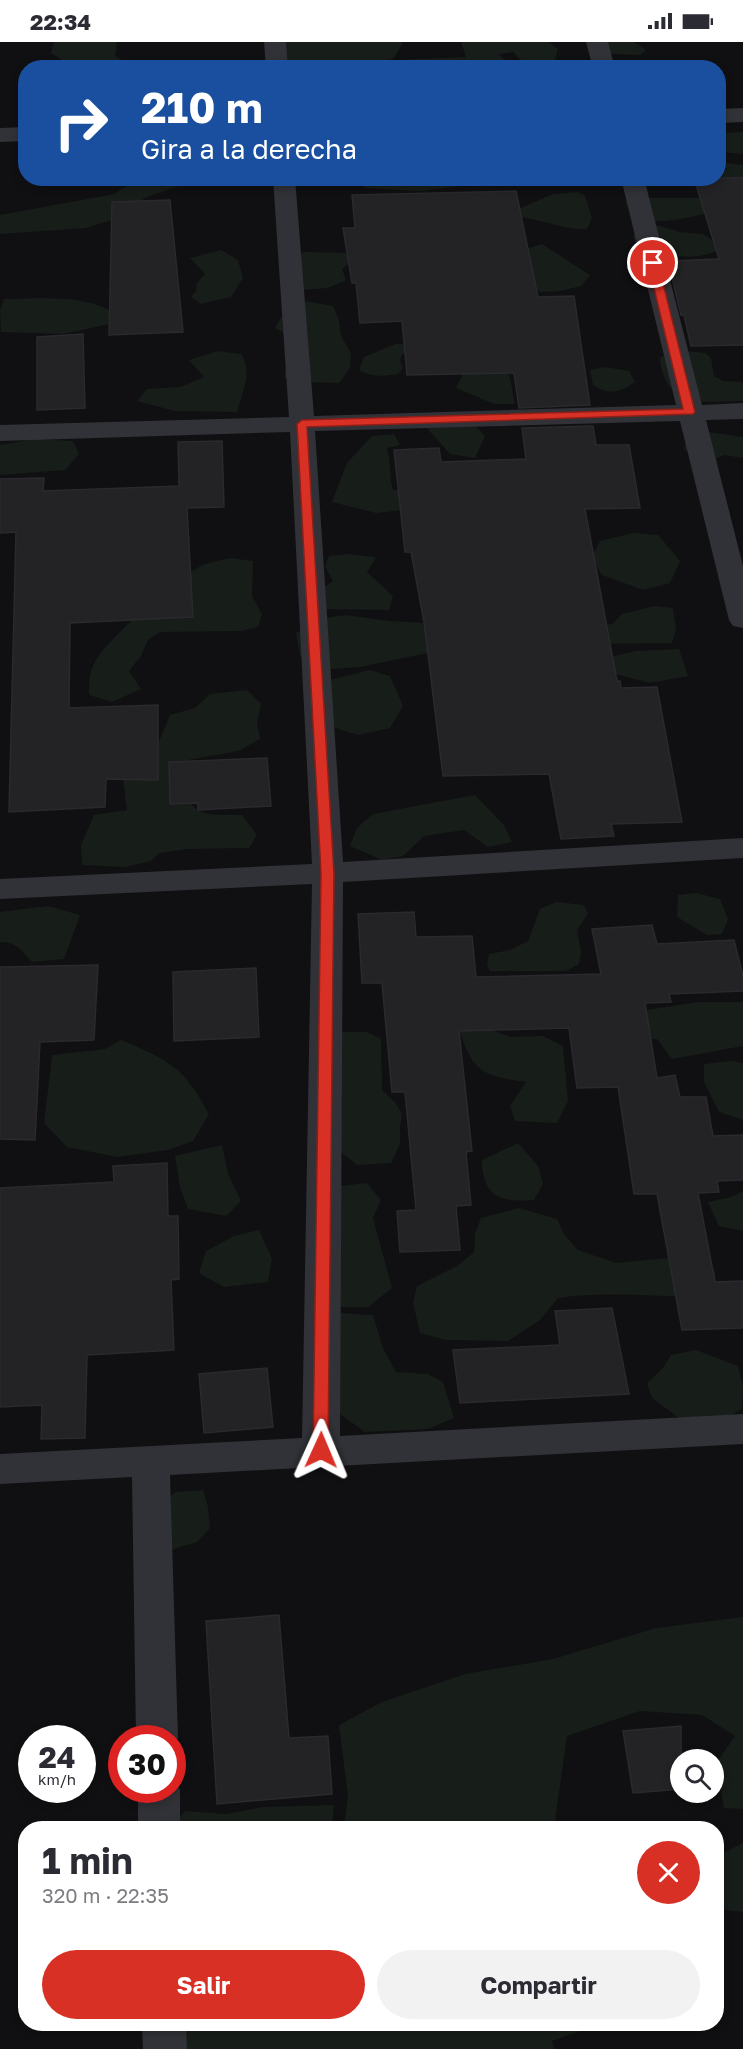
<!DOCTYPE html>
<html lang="es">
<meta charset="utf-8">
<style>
:root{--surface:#fff;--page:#f2f2f3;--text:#2b2b33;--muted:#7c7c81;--accent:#d93025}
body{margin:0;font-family:"Golos Text",sans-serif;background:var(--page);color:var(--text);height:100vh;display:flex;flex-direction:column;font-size:22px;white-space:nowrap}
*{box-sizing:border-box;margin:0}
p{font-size:20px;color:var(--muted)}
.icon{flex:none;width:33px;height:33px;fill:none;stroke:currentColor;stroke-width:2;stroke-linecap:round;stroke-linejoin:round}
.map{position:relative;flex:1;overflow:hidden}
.panel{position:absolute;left:18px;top:1779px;width:706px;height:210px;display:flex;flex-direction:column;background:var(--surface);border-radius:24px;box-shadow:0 3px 9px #0003}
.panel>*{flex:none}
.guide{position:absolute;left:18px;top:18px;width:708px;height:126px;border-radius:24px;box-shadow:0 3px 9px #0003;background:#1a4fa0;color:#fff;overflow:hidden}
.controls{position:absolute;left:670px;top:1707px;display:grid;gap:12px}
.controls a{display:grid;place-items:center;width:54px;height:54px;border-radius:50%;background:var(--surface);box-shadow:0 3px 9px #0003;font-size:30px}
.speed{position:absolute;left:18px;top:1683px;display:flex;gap:12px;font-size:30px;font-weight:700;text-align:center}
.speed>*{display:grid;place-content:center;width:78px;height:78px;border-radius:50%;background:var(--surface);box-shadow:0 3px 9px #0003;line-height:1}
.speed small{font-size:15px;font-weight:400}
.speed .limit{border:9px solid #d22;background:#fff;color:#111}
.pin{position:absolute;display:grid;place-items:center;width:51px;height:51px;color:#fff;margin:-26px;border:3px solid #fff;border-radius:50%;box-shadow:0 2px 6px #0007}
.me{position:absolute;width:66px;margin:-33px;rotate:1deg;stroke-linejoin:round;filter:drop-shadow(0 0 4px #0008)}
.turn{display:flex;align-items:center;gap:21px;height:126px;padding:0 24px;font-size:27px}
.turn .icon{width:78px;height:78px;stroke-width:2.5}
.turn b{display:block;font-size:42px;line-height:51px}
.round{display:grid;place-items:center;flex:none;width:63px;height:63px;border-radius:32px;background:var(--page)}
.summary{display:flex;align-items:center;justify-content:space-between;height:102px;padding:0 24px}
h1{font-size:36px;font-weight:700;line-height:45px}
.cta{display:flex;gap:12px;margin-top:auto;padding:12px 24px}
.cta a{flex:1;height:69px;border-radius:36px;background:var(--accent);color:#fff;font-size:24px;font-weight:700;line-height:69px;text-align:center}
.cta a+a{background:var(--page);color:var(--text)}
.status{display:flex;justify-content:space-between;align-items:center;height:42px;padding:0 30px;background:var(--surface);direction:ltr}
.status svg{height:16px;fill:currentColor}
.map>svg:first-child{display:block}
</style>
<div class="status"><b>22:34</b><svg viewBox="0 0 49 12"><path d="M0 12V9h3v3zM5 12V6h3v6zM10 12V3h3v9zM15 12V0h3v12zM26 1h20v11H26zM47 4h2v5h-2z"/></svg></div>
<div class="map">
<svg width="743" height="2007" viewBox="0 0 743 2007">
<rect width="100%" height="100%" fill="#101012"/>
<!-- green -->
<g fill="#171d18">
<polygon points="54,0 117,0 115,14 128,21 152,22 152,25 79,25 79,23 62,18 51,11"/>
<polygon points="278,0 403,0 394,16 381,21 328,22 323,25 281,25"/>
<path d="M461 0H549L558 7 554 21C535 27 525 27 514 10L498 12 506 18 503 25H389L398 18 466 15Z"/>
<polygon points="588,0 634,0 646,8 640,13 591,11"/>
<polygon points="743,90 743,112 719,110 719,91"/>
<path d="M727 121 743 123V169C732 169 721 168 710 171 687 175 635 192 626 161L634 156H716L719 123Z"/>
<polygon points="170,137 179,144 144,156 134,171 86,186 0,192 0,173 114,152 135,138"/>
<polygon points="362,137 362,136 494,137 475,142 421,149 365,146"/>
<path d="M578 150 585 154 592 176 587 187C564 188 543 178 520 175L516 168 553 152Z"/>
<path d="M639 183 660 184 680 190 703 192 722 205C700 222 665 212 640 209L633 195Z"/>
<polygon points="542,202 590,233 581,244 561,249 540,250 524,240 514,211"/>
<polygon points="221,208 238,218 243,236 231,255 201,262 191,255 196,249 197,241 205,232 190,216"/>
<polygon points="303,210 356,211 350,221 342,227 346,238 328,246 299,248 290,223"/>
<path d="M4 257C43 257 94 250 124 279L63 292 1 290 0 268Z"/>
<polygon points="286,258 311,260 333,264 339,278 341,294 351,311 350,326 339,341 300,340 284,336 289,310 294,296 275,286 285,269"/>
<path d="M395 302H406L417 311 402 312 400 319 403 326 398 332C384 334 372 336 359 328L364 315Z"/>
<path d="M218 309 241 312C253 330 242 351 237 370L175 369 137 359 147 347 180 345 204 335 189 318Z"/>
<path d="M686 309 705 311 711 316 714 334 723 339 743 340V359C728 359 700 362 686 357 670 352 660 331 660 316L668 311Z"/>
<path d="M468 322 505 326C513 338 511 348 515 362H494L456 346Z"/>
<path d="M605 325 629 329 635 340C621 350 608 354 593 343L590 328Z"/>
<polygon points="425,384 476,385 485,394 475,416 450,412"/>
<polygon points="701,389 743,395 743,416 724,413 706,421 684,407 688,393"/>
<path d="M394 392 400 403 387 406C391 420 389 434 393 448L430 449 413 467 376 471 332 460 347 421 372 394Z"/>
<polygon points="35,397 73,399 79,412 65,428 0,433 0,403"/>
<polygon points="633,491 658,493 680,519 670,541 643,548 602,533 592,515 600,499"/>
<polygon points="348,512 376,515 367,530 393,554 389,568 322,567 306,557 333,539 325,525 329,514"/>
<path d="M230 516 253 519 252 554 262 572 258 585 242 589 160 590 148 598 141 614 129 629 141 647 112 660 89 653C89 640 89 629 96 618 109 596 180 533 203 523 211 520 221 518 230 516Z"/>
<polygon points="654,564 673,566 676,588 672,601 577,602 592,584 613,582 622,572"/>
<polygon points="346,573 389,579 499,585 442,608 360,625 317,628 300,613 296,591 325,576"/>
<polygon points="679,607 688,634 650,641 600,628 605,616 636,609"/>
<polygon points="370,628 390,634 403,664 390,686 358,693 323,682 330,638"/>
<path d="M247 648 261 662 257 681 260 697 238 709 183 719C181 737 181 759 200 769 209 775 230 772 242 773L257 793 249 806 187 807 160 811 151 819 126 825 82 823 81 803 94 773 127 768 122 727 157 704 170 673 195 666 210 652Z"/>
<polygon points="475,753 504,783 512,800 488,805 464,788 424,794 403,814 382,818 350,804 357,786 373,772"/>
<polygon points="696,851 720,857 728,877 722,892 707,893 677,875 678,853"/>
<polygon points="556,860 584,863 588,872 577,888 581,910 579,922 566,929 490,929 487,924 489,912 510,908 528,899 540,867"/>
<path d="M48 864 80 873 64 917 32 920C23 909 15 899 0 900V870Z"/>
<polygon points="698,960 743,960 743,1004 672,1017 657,997 617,997 610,969 647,968"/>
<path d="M487 986 510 995 543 994 563 1004 568 1059 557 1081 515 1079 510 1064 526 1040C484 1034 473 1031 460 990Z"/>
<polygon points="342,990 367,990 381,997 382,1048 395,1060 402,1072 400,1084 400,1102 391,1121 357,1123 341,1110 342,1051 324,1040"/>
<path d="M121 998C169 1018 184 1025 209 1072L193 1099 168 1108 117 1115 67 1105 44 1081 52 1013 105 1007Z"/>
<polygon points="731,1019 743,1021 743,1078 719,1070 704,1040 704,1022"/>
<path d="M518 1101 538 1124 543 1142 534 1158C502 1161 482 1155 482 1118Z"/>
<polygon points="222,1103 228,1132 241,1159 226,1174 188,1167 180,1145 175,1114"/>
<polygon points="367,1141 381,1158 373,1176 392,1246 368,1265 328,1265 340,1144"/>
<polygon points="743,1149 743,1189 719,1184 708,1160 731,1155"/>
<path d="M519 1166 557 1177 564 1192 578 1208 616 1221 668 1216H710L716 1235 707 1255C657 1255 607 1249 558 1256L540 1278 508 1299 446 1298 420 1291 413 1261 417 1244 457 1224 474 1210 475 1192 481 1176Z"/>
<polygon points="259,1188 272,1217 268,1240 224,1245 199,1231 206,1209 234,1194"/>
<polygon points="323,1270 373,1273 383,1306 396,1330 428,1332 443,1340 454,1376 428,1387 365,1390 330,1365"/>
<polygon points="696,1308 738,1324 743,1344 742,1367 716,1382 682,1378 652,1356 647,1341 663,1326 671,1313"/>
<polygon points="203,1448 208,1465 210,1486 197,1500 154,1513 150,1477 175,1450"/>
<polygon points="743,1575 743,1767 724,1766 717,1720 735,1694 702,1673 640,1669 567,1694 554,1786 344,1786 348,1754 339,1683 382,1660 465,1632 553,1617 656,1586"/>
<polygon points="334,1763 332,1786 172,1786 185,1769 226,1772 264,1765"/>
<polygon points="743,1801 743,1870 718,1867 717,1814"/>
<polygon points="146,1982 253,1982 297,1987 338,1982 599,1982 552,1999 554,2007 149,2007"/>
</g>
<!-- building -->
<g fill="#232326" stroke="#2a2a2e" stroke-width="1.5">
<polygon points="694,136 743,136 743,303 691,304 684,273 681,273 668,219 719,217"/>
<polygon points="516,149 538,255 574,254 590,363 519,366 514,331 407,333 402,279 360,281 356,241 352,241 343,186 355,186 352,153"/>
<polygon points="170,158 183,290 109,293 112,160"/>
<polygon points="83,292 85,366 37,368 37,295"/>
<polygon points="593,384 596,403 629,403 640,466 585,467 617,639 620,639 621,646 657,645 682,780 611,782 614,794 561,797 549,732 443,734 424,580 411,510 405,510 394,408 439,406 441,420 526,417 522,386"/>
<polygon points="222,399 224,465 187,466 193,575 70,581 69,666 158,663 158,738 106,737 105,765 9,770 16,490 0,491 0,437 44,436 43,449 179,444 178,400"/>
<polygon points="267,716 271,764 198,768 198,761 170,762 169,720"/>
<polygon points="414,870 416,895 472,894 476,935 601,932 592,887 652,883 657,902 734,898 743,934 743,949 669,952 671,960 645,961 657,1036 675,1033 680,1055 706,1055 713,1094 743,1093 743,1138 717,1139 719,1150 698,1151 715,1240 743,1239 743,1286 682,1288 657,1152 634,1152 618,1045 577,1046 569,986 459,989 472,1109 466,1110 471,1163 456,1164 460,1208 400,1210 397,1169 416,1168 405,1050 392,1050 382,941 362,941 358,872"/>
<polygon points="98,923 94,998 40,1000 35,1098 0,1097 0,925"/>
<polygon points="256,926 259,995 174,999 173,930"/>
<polygon points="167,1121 168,1174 178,1174 179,1237 171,1238 174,1308 87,1313 85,1396 41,1397 42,1363 0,1365 0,1146 114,1140 113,1124"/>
<polygon points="612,1266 629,1352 460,1361 453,1308 560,1303 555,1269"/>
<polygon points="267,1326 273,1385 204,1391 199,1332"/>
<polygon points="279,1573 289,1696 328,1694 332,1752 217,1762 206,1579"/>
<polygon points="681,1684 681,1747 633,1751 623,1689"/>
</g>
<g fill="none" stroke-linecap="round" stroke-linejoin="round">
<!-- minor -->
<g fill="#313237" fill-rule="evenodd">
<polygon points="264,0 286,0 288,26 266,26"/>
<polygon points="586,0 608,0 615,26 593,26"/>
<polygon points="743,66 743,80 718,81 718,67"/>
<polygon points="26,85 26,99 0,100 0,86"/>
<polygon points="273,136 295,136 314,374 676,363 621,136 644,136 702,363 743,361 743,377 706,378 743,524 743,586 733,584 729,578 680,379 315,389 343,820 743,796 743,816 343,840 340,1394 743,1372 743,1402 170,1433 178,1696 172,1707 172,1696 136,1696 132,1435 0,1442 0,1412 302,1396 312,842 0,857 0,837 312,822 290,390 0,399 0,383 289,375"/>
<polygon points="172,1735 180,1748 180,1786 138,1786 138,1748 172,1748"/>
<polygon points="142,1982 186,1982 187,2007 143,2007"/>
</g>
</g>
<!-- route -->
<polygon fill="#d93025" stroke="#8d1f18" stroke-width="1.5" points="653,218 658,221 695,370 693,372 307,385 334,831 328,1408 326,1413 321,1415 315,1413 313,1408 321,831 297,382 302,378 683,367 648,221"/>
</svg>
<div class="controls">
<a><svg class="icon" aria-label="search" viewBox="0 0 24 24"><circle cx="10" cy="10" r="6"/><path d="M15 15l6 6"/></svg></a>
</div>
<div class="speed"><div>24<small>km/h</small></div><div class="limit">30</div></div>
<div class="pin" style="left:653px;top:221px;background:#d93025"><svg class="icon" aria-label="arrive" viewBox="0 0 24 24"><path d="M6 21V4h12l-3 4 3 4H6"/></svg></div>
<svg class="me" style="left:321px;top:1408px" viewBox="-20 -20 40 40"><path d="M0-17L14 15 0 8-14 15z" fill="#d93025" stroke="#fff" stroke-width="4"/></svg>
<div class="guide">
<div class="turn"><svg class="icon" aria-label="right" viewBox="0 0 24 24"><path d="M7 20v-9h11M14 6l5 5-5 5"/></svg><div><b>210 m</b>Gira a la derecha</div></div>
</div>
<section class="panel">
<div class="summary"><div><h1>1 min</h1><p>320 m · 22:35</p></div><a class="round" style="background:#d93025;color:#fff"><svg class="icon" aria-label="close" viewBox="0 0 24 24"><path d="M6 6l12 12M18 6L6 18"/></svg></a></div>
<div class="cta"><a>Salir</a><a>Compartir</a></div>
</section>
</div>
